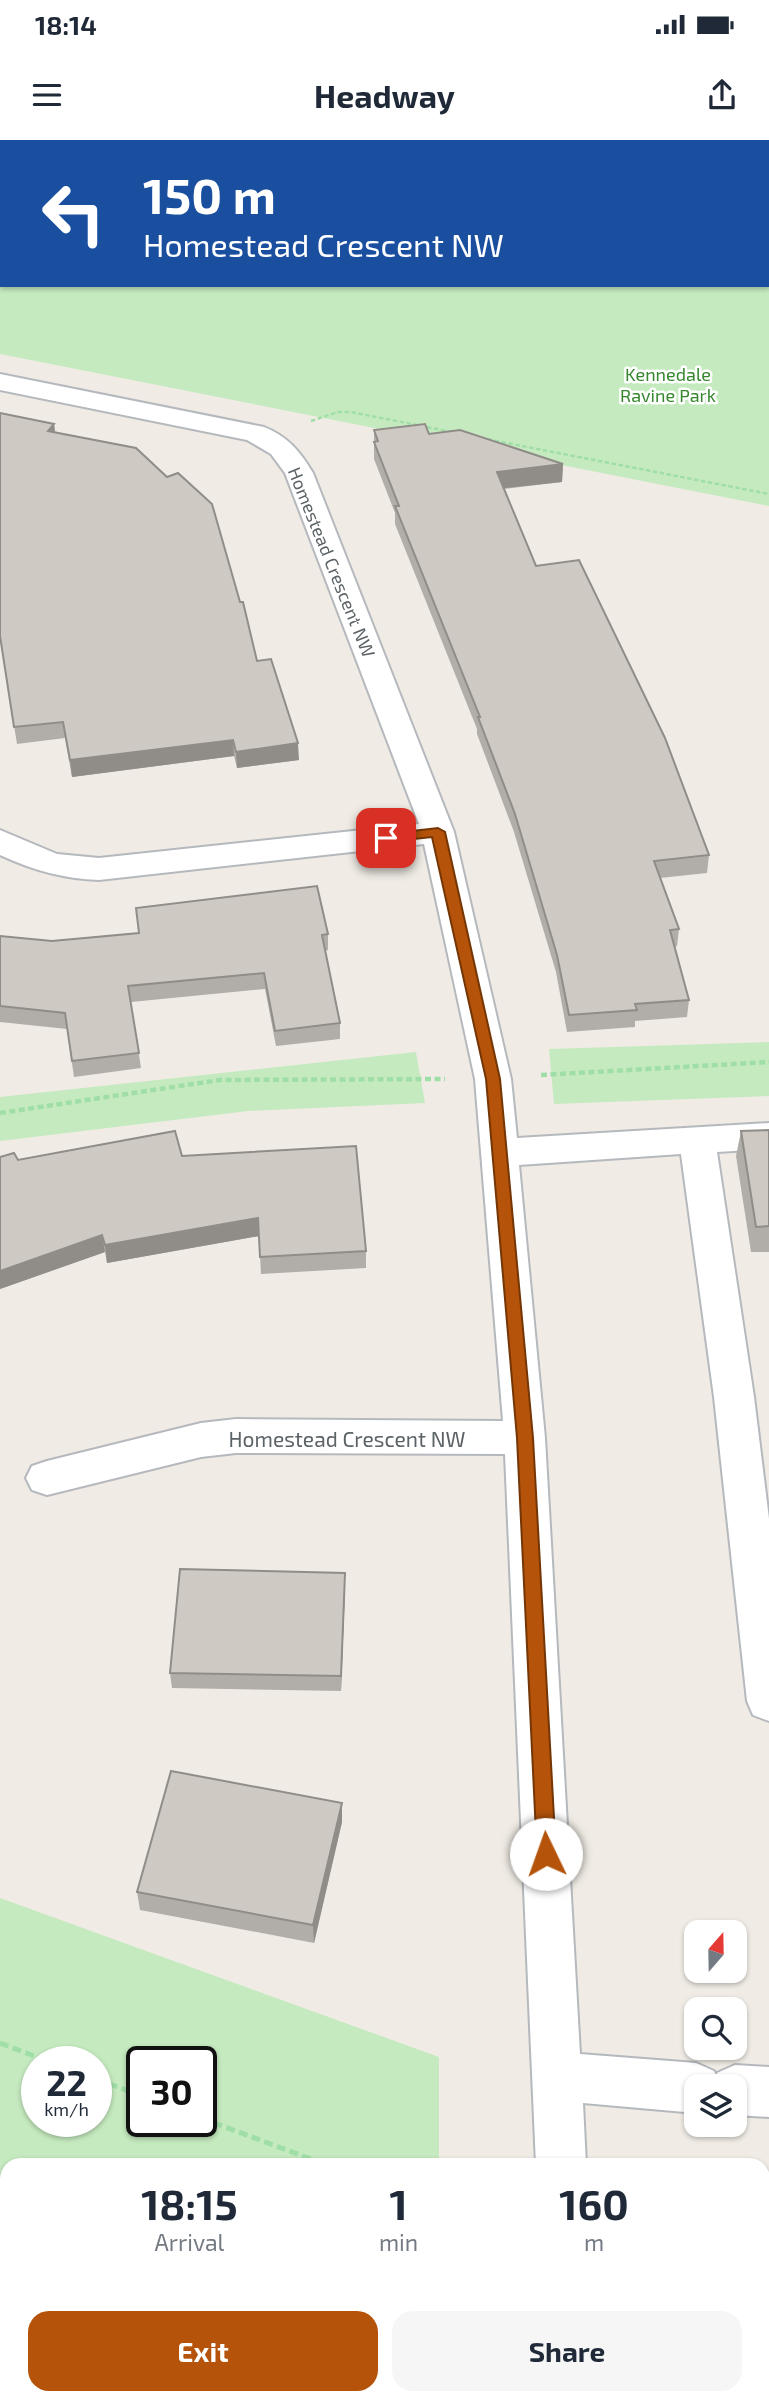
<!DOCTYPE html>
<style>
:root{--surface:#fff;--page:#f6f6f7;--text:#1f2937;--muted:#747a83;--accent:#b45309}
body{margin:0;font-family:"Exo 2",sans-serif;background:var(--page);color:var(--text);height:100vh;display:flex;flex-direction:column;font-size:26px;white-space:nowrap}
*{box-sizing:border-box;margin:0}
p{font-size:23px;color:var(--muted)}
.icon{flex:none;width:38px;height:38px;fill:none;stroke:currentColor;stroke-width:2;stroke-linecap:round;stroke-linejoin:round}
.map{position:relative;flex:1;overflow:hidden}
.details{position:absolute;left:0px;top:2018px;width:770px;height:247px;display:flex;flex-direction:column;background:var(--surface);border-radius:21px 21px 0 0;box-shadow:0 2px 5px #0004}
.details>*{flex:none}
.guide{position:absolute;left:0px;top:0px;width:770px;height:147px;box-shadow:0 2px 5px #0004;background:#1a4fa0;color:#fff;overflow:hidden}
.needle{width:46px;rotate:20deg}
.fabs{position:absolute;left:684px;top:1780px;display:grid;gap:14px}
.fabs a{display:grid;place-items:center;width:63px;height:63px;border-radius:14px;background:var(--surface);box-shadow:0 2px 5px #0004;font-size:35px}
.speed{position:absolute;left:21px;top:1906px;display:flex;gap:14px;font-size:35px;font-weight:700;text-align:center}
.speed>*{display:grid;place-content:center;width:91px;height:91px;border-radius:50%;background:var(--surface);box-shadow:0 2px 5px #0004;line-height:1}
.speed small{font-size:18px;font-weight:400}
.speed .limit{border:4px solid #111;border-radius:10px;background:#fff;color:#111}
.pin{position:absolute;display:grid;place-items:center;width:60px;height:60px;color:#fff;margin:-30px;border-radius:14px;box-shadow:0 4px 10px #0006}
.me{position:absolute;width:77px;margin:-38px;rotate:357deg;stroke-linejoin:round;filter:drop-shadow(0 0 5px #0008)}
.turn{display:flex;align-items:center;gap:24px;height:147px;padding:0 28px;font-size:32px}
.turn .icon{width:91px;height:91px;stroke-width:2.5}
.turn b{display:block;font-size:49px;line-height:60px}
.eta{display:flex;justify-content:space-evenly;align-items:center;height:119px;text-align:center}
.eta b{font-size:42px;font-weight:700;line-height:49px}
.action{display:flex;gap:14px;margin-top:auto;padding:14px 28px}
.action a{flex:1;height:80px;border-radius:21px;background:var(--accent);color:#fff;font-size:28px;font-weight:700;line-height:80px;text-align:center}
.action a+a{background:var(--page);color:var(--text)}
.status{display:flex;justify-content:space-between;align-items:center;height:49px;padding:0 35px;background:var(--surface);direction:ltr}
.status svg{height:19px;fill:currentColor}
header{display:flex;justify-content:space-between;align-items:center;height:91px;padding:0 28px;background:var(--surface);font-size:32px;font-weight:700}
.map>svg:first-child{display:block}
</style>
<div class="status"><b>18:14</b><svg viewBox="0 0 49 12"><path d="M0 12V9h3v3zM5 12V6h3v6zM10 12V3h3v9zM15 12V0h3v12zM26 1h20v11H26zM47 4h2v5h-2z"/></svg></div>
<header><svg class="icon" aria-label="menu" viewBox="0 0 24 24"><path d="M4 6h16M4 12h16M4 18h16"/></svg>Headway<svg class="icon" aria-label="share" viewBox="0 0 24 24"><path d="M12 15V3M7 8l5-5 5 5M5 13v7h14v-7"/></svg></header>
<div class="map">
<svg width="769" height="2264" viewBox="0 0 769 2264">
<rect width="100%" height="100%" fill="#f0ece5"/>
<!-- green -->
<g fill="#c5eabf" fill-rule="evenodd">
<path d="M0 0H769V366L0 214ZM2 2H768V145H2Z"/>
<polygon points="769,902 769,956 554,964 549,909"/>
<polygon points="416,912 425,963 248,971 0,1001 0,957"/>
<path d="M0 1758 439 1917V2025H7V2089L0 2086ZM37 1922H96V1981H37ZM142 1922H201V1981H142Z"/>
<polygon points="763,2082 769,2084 769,2264 640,2264 640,2258 763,2258"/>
<polygon points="194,2258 438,2258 438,2264 193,2264"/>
</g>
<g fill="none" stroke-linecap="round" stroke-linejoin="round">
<!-- stream -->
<g fill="#a6e5ff" fill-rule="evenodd">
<polygon points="25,0 52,0 24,2"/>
<polygon points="362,0 372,0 373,2 363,2"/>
<polygon points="601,0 615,0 600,2"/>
<polygon points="0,1 6,2 2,2 0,8"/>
</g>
<!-- minor casing -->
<g stroke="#b5b9bd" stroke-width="4">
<g id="minor">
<path d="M0 234 264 287C287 296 300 311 313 333L454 692 511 939 517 998 769 983V1009L717 1012 754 1257 769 1379V1581L753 1575 747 1561 714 1257 681 1014 519 1025 545 1298 580 1914 696 1923 714 1931 716 1936 717 1933 735 1925 769 1927V1977L735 1975V1946H696V1973L583 1963 586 2025H536L505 1314 236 1313 201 1317 47 1355 32 1350 26 1338 32 1326 47 1321 201 1283 236 1279 503 1281 475 939 424 704 99 740C64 739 32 730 0 715V690L57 714 99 718 419 684 285 333 271 314 247 300 0 250Z"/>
<rect x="545" y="2258" width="54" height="6"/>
</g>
</g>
<!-- path-far2 -->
<g stroke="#a0dea7" stroke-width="2.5" stroke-dasharray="4.5 2.5" stroke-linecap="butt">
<polyline points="560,0 564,2"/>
<polyline points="339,2 348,0"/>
<polyline points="311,281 338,272 351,272 452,292"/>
<polyline points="481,298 769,354"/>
</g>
<!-- path-far1 -->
<g stroke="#a0dea7" stroke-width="4.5" stroke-dasharray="6 3.5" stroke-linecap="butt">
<polyline points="541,935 769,922"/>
<polyline points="0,973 220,940 445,939"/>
</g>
<!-- path -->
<g stroke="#a0dea7" stroke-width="5" stroke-dasharray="9 4.5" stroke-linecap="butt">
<polyline points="0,1903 50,1922"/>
<polyline points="96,1939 142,1956"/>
<polyline points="201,1978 327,2025"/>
</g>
<!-- minor -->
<use href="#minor" fill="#fff" fill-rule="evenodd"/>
</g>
<!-- wall -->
<g fill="#b1ada8">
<polygon points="54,284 55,292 257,521 299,620 237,628 234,616 72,637 65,598 17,604 0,497"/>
<polygon points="374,290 429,294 563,324 562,342 504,349 536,426 709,715 707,733 660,738 679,789 677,806 675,807 689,860 687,877 635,881 635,887 567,892 556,832 514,692 477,594 477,589 395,384 395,373 374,319"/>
<polygon points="328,794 328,810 325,811 340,883 340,899 276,906 265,849 131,862 141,928 74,937 67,889 0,882 0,796 52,801"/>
<polygon points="769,990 769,1113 769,1112 751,1112 736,1016 741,991"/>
<polygon points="182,1016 366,1111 366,1128 261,1134 259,1096 107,1123 105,1112 0,1149 0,1017 18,1020"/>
<polygon points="345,1449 341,1551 172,1548 170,1533"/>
<polygon points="342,1663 342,1682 314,1803 140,1770 137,1752"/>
</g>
<!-- shaded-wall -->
<g fill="#908d88">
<polygon points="54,284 56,300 48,291"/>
<polygon points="563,324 562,342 496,349 497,332"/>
<polygon points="233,600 234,616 72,637 70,620"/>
<polygon points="298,603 299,620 237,628 236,612"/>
<polygon points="258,1078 259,1096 107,1123 105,1105"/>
<polygon points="102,1095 105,1112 0,1149 0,1131"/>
<polygon points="345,1433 345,1449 341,1551 341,1536"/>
<polygon points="342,1663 342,1682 314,1803 313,1785"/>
<polygon points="126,2258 137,2258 134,2264 124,2264"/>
</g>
<!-- building -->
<g fill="#cec9c3" stroke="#908d88" stroke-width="2">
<polygon points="0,273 54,284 48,291 136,308 167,337 178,333 212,364 240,462 243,462 257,521 271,519 298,603 236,612 233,600 70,620 63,582 14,587 0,496"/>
<polygon points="425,284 429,294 460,290 563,324 497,332 536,426 579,420 665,598 709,715 654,721 679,789 670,790 689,860 635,864 637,870 569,875 557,815 515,674 478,577 480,577 395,366 399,366 374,302 378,301 374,290"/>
<polygon points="317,746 328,794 322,795 340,883 275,891 264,833 128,846 139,913 72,921 65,873 0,866 0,796 52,801 139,793 136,768"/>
<polygon points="769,990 769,1086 756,1087 741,991"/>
<polygon points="175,991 182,1016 356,1006 366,1111 260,1117 258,1078 105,1105 102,1095 0,1131 0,1017 14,1013 18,1020"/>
<polygon points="180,1429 345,1433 341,1536 170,1533"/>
<polygon points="171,1631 342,1663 313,1785 137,1752"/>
<polygon points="0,2067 7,2070 7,2258 126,2258 124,2264 0,2264"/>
</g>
<!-- route -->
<polygon fill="#b45309" stroke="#753606" stroke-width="2" points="438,688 445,692 500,939 533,1298 556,1714 553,1721 546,1723 540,1721 537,1714 517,1298 486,939 432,697 386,702 379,698 386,694"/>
<g text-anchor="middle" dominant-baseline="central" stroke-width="5" stroke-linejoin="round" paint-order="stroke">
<!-- far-park labels -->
<g font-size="18" fill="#35862c" stroke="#fff">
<text x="668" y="234">Kennedale<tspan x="668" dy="21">Ravine Park</tspan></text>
</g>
<!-- far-street labels -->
<g font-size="18" fill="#5c6367" stroke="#fff">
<text transform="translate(332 422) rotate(68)">Homestead Crescent NW</text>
</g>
<!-- street labels -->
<g font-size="21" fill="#5c6367" stroke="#fff">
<text x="347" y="1298">Homestead Crescent NW</text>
</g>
</g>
</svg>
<div class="fabs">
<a><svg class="needle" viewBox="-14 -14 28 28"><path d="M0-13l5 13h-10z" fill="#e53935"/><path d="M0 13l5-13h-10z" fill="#747a83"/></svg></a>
<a><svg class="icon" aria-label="search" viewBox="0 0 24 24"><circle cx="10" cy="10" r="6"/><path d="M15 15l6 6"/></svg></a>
<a><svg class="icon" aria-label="layers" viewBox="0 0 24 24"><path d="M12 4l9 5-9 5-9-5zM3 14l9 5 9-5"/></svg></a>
</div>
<div class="speed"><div>22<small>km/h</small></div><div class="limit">30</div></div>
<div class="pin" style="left:386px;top:698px;background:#d93025"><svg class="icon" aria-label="arrive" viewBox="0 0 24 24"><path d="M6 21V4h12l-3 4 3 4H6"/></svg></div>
<svg class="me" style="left:546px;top:1714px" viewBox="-20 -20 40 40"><circle r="19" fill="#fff"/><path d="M0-13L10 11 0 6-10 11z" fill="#b45309"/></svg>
<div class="guide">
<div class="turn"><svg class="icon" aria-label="left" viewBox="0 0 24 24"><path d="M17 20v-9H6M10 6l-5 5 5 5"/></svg><div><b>150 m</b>Homestead Crescent NW</div></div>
</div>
<section class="details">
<div class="eta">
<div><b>18:15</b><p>Arrival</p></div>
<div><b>1</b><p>min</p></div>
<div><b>160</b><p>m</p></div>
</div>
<div class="action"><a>Exit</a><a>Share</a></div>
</section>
</div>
